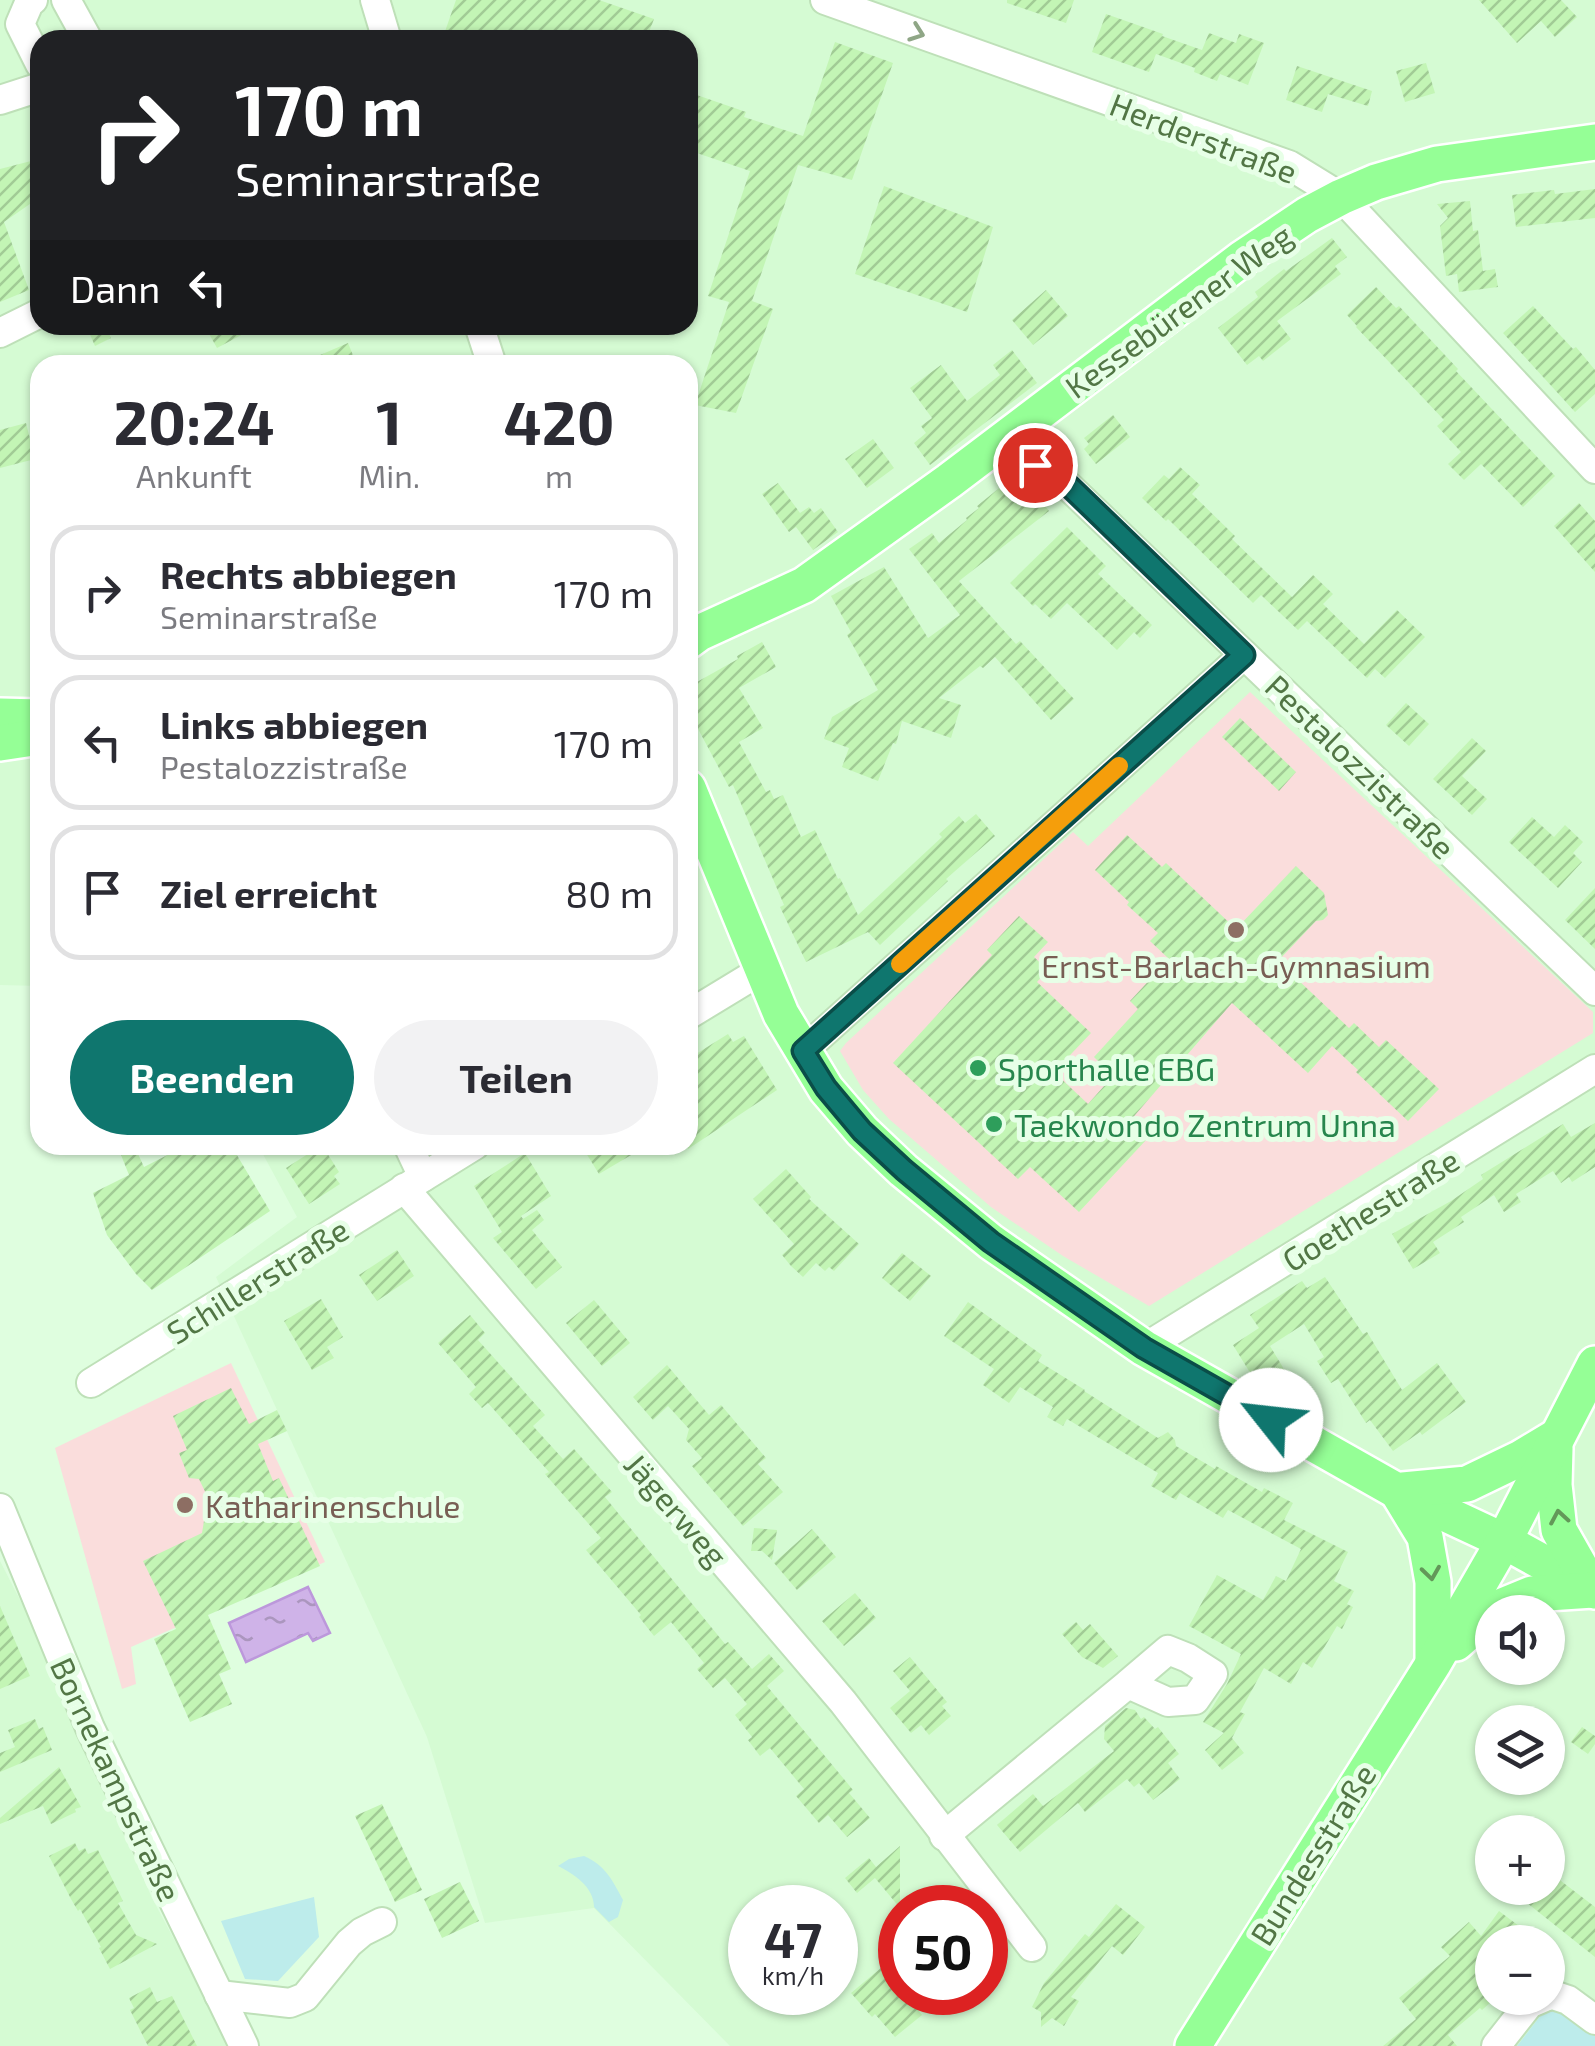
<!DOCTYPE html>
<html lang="de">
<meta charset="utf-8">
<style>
:root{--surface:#fff;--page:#f2f2f3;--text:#2b2b33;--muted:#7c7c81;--line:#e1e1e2;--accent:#0f766e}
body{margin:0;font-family:"Exo 2",sans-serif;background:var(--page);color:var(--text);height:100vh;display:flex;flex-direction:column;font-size:38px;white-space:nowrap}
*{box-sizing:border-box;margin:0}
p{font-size:32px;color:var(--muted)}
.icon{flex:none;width:55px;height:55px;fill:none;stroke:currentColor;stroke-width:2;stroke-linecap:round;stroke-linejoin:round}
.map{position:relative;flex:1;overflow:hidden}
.sheet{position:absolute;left:30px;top:355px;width:668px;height:800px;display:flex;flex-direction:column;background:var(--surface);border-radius:30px;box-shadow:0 2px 8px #0004}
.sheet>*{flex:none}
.hud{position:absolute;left:30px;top:30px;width:668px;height:305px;border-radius:30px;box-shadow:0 2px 8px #0004;background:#202124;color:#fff;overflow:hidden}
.controls{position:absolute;left:1475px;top:1595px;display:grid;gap:20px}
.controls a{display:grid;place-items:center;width:90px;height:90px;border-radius:50%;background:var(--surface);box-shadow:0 2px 8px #0004;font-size:50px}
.speed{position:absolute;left:728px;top:1885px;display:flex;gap:20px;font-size:50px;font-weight:700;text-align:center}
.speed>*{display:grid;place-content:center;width:130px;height:130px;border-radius:50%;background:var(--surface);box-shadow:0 2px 8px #0004;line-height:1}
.speed small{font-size:25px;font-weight:400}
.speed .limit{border:15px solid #d22;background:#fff;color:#111}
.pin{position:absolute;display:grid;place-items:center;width:85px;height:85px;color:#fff;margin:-42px;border:5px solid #fff;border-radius:50%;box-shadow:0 2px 10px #0007}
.me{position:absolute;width:110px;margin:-55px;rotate:299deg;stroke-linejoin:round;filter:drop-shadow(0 0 8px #0008)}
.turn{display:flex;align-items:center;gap:35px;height:210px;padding:0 40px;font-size:45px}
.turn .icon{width:130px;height:130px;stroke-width:2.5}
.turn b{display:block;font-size:70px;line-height:85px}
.then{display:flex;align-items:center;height:95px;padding:0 40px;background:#0003;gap:20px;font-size:38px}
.eta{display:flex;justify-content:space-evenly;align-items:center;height:170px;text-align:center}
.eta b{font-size:60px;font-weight:700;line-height:70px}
.button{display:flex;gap:20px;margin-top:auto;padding:20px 40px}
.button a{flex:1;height:115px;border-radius:60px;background:var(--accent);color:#fff;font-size:40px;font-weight:700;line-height:115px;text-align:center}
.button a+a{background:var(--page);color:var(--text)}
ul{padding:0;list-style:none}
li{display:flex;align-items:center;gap:30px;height:135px;margin:0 20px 15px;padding:0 20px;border:5px solid var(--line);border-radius:30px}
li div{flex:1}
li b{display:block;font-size:38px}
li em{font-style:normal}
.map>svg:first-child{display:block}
</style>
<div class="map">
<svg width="1595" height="2046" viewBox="0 0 1595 2046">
<defs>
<pattern id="water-ripples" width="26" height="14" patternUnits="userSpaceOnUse" patternTransform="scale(2.5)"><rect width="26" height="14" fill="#cfb3e8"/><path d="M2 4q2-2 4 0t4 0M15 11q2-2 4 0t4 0" fill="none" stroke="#ab96be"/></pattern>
<pattern id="building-hatch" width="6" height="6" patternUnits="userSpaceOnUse" patternTransform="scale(2.5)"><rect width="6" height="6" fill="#c3f5b5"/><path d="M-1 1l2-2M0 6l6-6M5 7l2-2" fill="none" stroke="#a1cb95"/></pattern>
</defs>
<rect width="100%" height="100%" fill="#dffedf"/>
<!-- residential -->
<g fill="#d5fbd3" fill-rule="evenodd">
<path d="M0 0H1595V2046H730L594 1908 485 1923 427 1737 216 1277 297 1217 258 1145H688V365H40V986L0 985ZM40 40H688V325H40ZM1492 1612H1548V1668H1492ZM1492 1722H1548V1778H1492ZM1492 1832H1548V1888H1492ZM750 1908H835V1992H750ZM900 1908H985V1992H900ZM1492 1942H1548V1998H1492Z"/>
<polygon points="0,1561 35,1629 152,1898 231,2046 0,2046"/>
</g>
<!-- education -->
<g fill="#fadddc">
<polygon points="1250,692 1593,1012 1593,1033 1149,1306 1063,1256 991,1207 889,1119 863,1090 840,1051 846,1043 1073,832 1088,846"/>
<polygon points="231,1363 325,1562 131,1647 136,1684 122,1689 55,1448"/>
</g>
<!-- green -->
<g fill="#bdeceb">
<path d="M584 1856C605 1865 613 1881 623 1900L618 1917 609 1922 594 1907C594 1887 574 1874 558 1866L569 1859Z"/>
<polygon points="314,1897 319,1937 278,1981 245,1979 221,1921"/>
<polygon points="1553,2009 1563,2010 1595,2035 1595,2046 1517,2046 1541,2015"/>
</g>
<!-- water -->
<polygon fill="url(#water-ripples)" stroke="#bc98db" stroke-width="2.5" points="308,1587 330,1633 313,1641 308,1633 246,1662 229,1623"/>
<!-- building -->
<g fill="url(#building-hatch)">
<polygon points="456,0 599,0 654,19 646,40 442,40"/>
<polygon points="1007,0 1074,0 1066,23 1007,3"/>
<polygon points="1479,0 1561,0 1577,17 1555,37 1541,21 1517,43"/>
<polygon points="1106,14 1163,34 1162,36 1202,50 1209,33 1236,43 1239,34 1264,43 1248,85 1220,74 1217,81 1194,72 1195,68 1156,54 1149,72 1092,52"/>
<polygon points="835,42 893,63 852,180 798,165 752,301 773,309 736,413 695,405 729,302 708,296 750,171 688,150 688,92 746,112 744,117 803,136"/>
<polygon points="1426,63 1435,93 1405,102 1396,71"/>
<polygon points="1297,66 1372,91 1368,106 1328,94 1322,112 1286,100"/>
<polygon points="31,161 40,184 40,197 4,222 29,290 0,302 0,169"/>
<polygon points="884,186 993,227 967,312 855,274"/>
<polygon points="1595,189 1595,218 1516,227 1512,195 1554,190 1555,194"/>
<polygon points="1470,201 1473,231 1478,230 1483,271 1495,269 1498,287 1459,292 1457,274 1446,276 1440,226 1448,218 1437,204"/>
<polygon points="1332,238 1347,257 1335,266 1341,274 1277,321 1291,339 1263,361 1259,356 1247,365 1218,328 1258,297 1255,292 1284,269 1286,271"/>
<polygon points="1376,287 1396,308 1399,306 1458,369 1456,371 1555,476 1523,507 1481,464 1464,480 1448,464 1461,452 1437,426 1444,420 1356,327 1357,326 1347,315"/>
<polygon points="1046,290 1068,316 1033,345 1012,320"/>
<polygon points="1533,306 1573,349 1576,347 1595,370 1595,394 1575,412 1503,333"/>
<polygon points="98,325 105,325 111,338 95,346 88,330"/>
<polygon points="204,325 260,325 217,348"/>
<polygon points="348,343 357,365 297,365"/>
<polygon points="1012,350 1037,383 930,465 914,443 926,433 921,426 932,418 910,388 941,365 967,401 1000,375 993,365"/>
<polygon points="1113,415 1130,437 1096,464 1084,449 1089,444 1084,438"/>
<polygon points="26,423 35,459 0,468 0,430"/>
<polygon points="873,439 894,468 867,488 845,459"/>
<polygon points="1180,467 1200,485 1192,494 1235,536 1232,539 1292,597 1313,575 1333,594 1323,604 1364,644 1397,610 1425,637 1385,678 1375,669 1367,678 1307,621 1298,630 1261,595 1253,603 1168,519 1166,521 1142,498 1164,475 1169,479"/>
<polygon points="1018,478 1025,486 1028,484 1049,511 959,581 1016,644 1020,641 1074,699 1051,720 995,657 983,668 980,666 939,698 961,705 951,738 902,721 896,744 893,743 878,781 842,767 849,748 824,739 832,717 878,690 847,635 851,632 831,596 884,567 928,638 960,615 909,549 932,533 939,543 967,520 966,518 979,508 977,506 1008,481 1010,484"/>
<polygon points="778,483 800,513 809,507 814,513 821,508 838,532 813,550 796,527 789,532 762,494"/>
<polygon points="1579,503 1595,521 1595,572 1554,526"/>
<polygon points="1067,527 1106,566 1098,574 1152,625 1140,638 1134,632 1117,650 1067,603 1051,619 1035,604 1033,606 1010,583"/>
<polygon points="762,642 776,667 739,688 763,728 739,742 766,792 770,790 774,799 783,795 801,837 815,830 838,879 840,878 858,915 942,837 939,834 959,816 965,823 976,814 995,836 946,879 948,881 880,945 868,932 806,962 780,907 784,905 733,785 729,787 688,710 688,687 738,659 737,656"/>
<polygon points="1406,703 1429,724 1409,746 1386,725"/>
<polygon points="1240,718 1296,772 1279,791 1222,737"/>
<polygon points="1472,738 1486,751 1462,776 1487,799 1472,815 1433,779"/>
<polygon points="1532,817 1554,837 1565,825 1583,842 1573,853 1582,862 1558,888 1509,842"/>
<polygon points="1127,835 1162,867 1166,863 1236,929 1296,866 1324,893 1328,915 1323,920 1316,921 1278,961 1349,1028 1354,1023 1379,1047 1386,1040 1439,1089 1408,1121 1356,1072 1358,1070 1332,1046 1308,1073 1232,1003 1129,1122 1147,1139 1079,1212 1030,1167 1018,1179 893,1063 992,955 987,950 1019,916 1048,942 1034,957 1048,970 1037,982 1091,1033 1054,1072 1088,1104 1113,1076 1094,1057 1138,1009 1130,1001 1169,959 1150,941 1158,933 1127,905 1129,902 1095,870"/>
<polygon points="1595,888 1595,949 1565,920"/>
<polygon points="728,1034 733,1042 744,1036 777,1090 688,1149 688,1059"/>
<polygon points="1595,1123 1595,1167 1572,1182 1569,1177 1561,1183 1553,1171 1516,1194 1521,1202 1504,1212 1494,1195 1461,1217 1464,1222 1433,1242 1440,1253 1413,1269 1392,1234 1451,1201 1483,1179 1481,1175 1563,1124 1571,1137"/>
<polygon points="117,1145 134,1145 144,1167 187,1145 231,1145 270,1211 152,1290 136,1274 107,1235 93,1193 129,1175"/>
<polygon points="322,1145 339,1172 334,1176 340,1184 309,1204 286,1168"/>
<polygon points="581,1145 648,1145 599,1174"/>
<polygon points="525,1153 551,1196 521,1216 523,1219 537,1210 544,1220 532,1230 562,1267 536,1289 493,1238 502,1232 474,1186"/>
<polygon points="786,1169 811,1197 809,1199 859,1244 834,1271 829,1267 825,1271 816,1263 803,1277 791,1266 782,1255 794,1244 753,1199"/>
<polygon points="397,1250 414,1276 377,1301 359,1275"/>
<polygon points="902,1253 931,1276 910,1301 882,1278"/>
<polygon points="1325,1277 1363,1334 1367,1332 1402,1390 1437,1363 1466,1402 1422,1435 1420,1432 1393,1451 1370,1420 1366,1423 1338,1379 1331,1383 1317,1361 1324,1357 1304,1324 1270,1346 1287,1374 1269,1385 1249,1371 1233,1345 1259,1328 1250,1315 1302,1281 1307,1288"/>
<polygon points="321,1299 343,1337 327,1347 334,1358 312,1370 284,1321"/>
<polygon points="594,1300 630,1343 602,1366 566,1323"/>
<polygon points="968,1302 1042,1355 1038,1361 1085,1390 1084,1391 1158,1438 1168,1432 1175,1440 1176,1446 1215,1469 1216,1466 1262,1492 1264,1488 1293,1503 1284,1520 1348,1552 1334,1581 1354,1591 1347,1604 1353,1607 1342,1629 1337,1626 1312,1668 1303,1662 1291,1684 1264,1668 1240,1712 1245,1714 1232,1738 1244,1753 1222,1770 1205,1750 1224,1733 1203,1722 1227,1684 1241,1654 1189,1626 1217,1575 1263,1600 1276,1576 1286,1581 1301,1549 1228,1510 1223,1518 1180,1493 1176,1500 1151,1486 1158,1473 1067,1419 1063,1426 1047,1417 1053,1407 1020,1387 1009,1403 983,1385 994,1369 944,1336"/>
<polygon points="470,1315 485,1333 478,1340 545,1415 533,1426 563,1459 574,1449 612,1492 605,1497 725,1644 728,1642 752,1669 769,1654 784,1671 767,1686 853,1790 849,1793 870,1818 847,1837 828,1815 819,1823 796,1796 804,1789 770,1748 760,1756 748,1740 752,1737 735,1715 747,1704 725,1678 713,1688 697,1669 704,1663 671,1622 654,1636 639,1617 641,1615 586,1550 601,1538 545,1474 549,1472 488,1403 482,1408 469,1394 476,1387 438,1343"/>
<polygon points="667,1365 709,1415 721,1405 766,1458 758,1464 783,1492 743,1526 692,1466 702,1458 686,1440 689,1429 668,1406 653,1420 633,1397"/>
<polygon points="231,1388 249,1424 277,1410 287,1431 258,1444 273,1481 279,1478 320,1566 208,1615 231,1669 219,1674 232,1704 190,1722 154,1639 176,1629 143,1561 202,1533 205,1515 212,1506 199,1479 189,1478 179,1453 187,1450 173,1416"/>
<polygon points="754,1528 777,1530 772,1560 762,1551 751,1551"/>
<polygon points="812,1529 836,1557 797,1590 774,1563"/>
<polygon points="855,1593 876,1618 844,1646 822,1621"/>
<polygon points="0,1606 30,1676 0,1689"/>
<polygon points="1076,1622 1083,1630 1090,1624 1118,1656 1103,1668 1082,1657 1062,1634"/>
<polygon points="910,1657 947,1702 942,1706 951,1716 929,1735 921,1725 911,1733 890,1708 910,1691 893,1671"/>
<polygon points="1126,1708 1135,1710 1141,1719 1144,1717 1155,1729 1158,1727 1179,1754 1168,1763 1180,1779 1153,1800 1139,1783 1134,1787 1127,1779 1085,1812 1078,1803 1020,1852 997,1825 1033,1794 1043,1806 1114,1751 1104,1739 1105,1726"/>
<polygon points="35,1719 39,1729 43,1727 52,1750 0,1772 0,1753 15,1747 8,1730"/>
<polygon points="1582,1727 1595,1736 1595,1744 1588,1754 1571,1742"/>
<polygon points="59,1767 81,1807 75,1809 76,1812 51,1824 43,1806 0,1824 0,1818"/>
<polygon points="382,1804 422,1890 395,1902 355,1816"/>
<polygon points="75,1843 79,1851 85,1848 88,1854 98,1850 123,1901 118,1903 136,1935 157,1944 110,1969 99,1948 101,1947 80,1909 78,1911 71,1899 49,1856"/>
<polygon points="900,1846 900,1908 875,1878 857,1893 845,1878 869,1858 876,1867"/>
<polygon points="1548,1871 1595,1907 1595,1957 1522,1899 1531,1888 1548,1888"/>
<polygon points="460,1882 479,1921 442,1938 424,1899"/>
<polygon points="1116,1904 1145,1927 1123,1955 1112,1946 1071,1997 1079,2001 1064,2026 1052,2018 1041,2027 1041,2012 1032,2007 1044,1983 1085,1934 1089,1937"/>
<polygon points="1499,1911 1519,1926 1503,1942 1492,1942 1492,2001 1482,2010 1480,2008 1448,2035 1457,2046 1383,2046 1416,2019 1399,1998 1450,1956 1441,1947 1469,1922 1481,1936"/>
<polygon points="900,1952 900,1992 903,1992 922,2015 895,2037 875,2014 872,2017 851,1993"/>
<polygon points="150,1987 157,2002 172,1996 197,2046 148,2046 130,2010 134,2008 129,1998"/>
</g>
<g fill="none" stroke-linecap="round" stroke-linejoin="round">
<!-- minor casing -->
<g stroke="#bee0b8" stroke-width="32">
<g id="minor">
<polyline points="33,0 29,3 20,24 40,64"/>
<polyline points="66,0 88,40"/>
<polyline points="375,0 387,40"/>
<polyline points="825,0 1289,165 1341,197 1595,469"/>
<polyline points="0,100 40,87"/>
<polyline points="479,325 492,365"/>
<polyline points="0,333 40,313"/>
<polyline points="1035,465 1049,471 1065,483 1595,991"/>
<polyline points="688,1015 762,970"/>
<polyline points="803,1051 1244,655"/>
<polyline points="408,1145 423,1177"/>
<polyline points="404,1188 843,1702 1032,1947"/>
<polyline points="1144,1348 1595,1069"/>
<polyline points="91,1383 475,1145"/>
<polyline points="0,1508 90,1728 244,2046"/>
<polyline points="944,1836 1128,1684 1168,1702 1195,1700 1213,1674 1188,1658 1168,1650 1128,1684"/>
<polyline points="219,1995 290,2003 305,1997 349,1943 362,1932 382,1922"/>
<polyline points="1548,1996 1550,1994 1568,2000 1595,2020"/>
<polyline points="1496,2046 1529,2004 1543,1998"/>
</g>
</g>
<!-- major casing -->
<g stroke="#fff" stroke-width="40">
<g id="major">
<polyline points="688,641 699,633 804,585 949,481 1243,258 1307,215 1341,197 1376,182 1437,164 1595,142"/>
<polyline points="0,716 40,717"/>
<polyline points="0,743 40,737"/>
<polyline points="688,788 781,1014 826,1089 862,1131 903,1170 991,1242 1144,1348 1397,1491 1504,1541 1595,1591"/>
<polyline points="1555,1448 1554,1485 1559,1530 1593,1590"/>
<polyline points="1403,1490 1467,1484 1521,1458 1556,1437"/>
<polyline points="1397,1491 1425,1537 1433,1582 1433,1661"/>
<polyline points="1456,1643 1493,1610 1532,1594 1593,1590"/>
<polyline points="1193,2046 1433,1664 1504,1541 1595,1364"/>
</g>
</g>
<!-- minor -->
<use href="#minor" stroke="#fff" stroke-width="28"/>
<!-- major -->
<use href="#major" stroke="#95ff96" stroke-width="35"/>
</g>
<!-- one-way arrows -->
<defs><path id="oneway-chevron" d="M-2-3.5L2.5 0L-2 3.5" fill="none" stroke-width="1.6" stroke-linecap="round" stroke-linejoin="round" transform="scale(2.5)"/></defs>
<use stroke="#8fa686" href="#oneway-chevron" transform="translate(917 33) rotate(20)"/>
<g stroke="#639859">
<use href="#oneway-chevron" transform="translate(1559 1517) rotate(-100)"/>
<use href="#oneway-chevron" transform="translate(1431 1573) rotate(82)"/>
</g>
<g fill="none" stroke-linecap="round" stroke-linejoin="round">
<!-- route casing -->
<g stroke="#0a4d48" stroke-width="25">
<polyline id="route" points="1035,465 1049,471 1065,482 1244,655 803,1051 826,1088 862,1131 904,1170 991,1242 1144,1348 1271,1420"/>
</g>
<!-- route -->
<use href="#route" stroke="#0f766e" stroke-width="18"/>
<!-- slow -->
<polyline stroke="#f59e0b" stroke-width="18" points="900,964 1119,766"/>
</g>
<!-- markers -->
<g fill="#8d6e63" stroke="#e7ffe7" stroke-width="4">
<circle cx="1236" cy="930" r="10"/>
<circle cx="185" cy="1505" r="10"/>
</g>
<g fill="#2e9e5b" stroke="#e7ffe7" stroke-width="4">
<circle cx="978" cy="1068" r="10"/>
<circle cx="994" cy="1124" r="10"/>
</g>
<g text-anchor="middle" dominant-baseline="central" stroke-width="10" stroke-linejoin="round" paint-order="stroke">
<!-- street labels -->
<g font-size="32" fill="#527645" stroke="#e7ffe7">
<text transform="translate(1204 137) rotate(21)">Herderstraße</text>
<text transform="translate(1178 310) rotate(-36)">Kessebürener Weg</text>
<text transform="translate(1361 766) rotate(44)">Pestalozzistraße</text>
<text transform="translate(1370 1209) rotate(-32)">Goethestraße</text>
<text transform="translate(257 1280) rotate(-32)">Schillerstraße</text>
<text transform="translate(677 1509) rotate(49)">Jägerweg</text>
<text transform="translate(117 1779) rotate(65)">Bornekampstraße</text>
<text transform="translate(1312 1854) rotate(-58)">Bundesstraße</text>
</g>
<!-- education labels -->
<g font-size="32" fill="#785e54" stroke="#e7ffe7">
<text x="1236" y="965">Ernst-Barlach-Gymnasium</text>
<text x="205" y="1505" text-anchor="start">Katharinenschule</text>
</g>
<!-- leisure labels -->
<g font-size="32" fill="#27864d" stroke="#e7ffe7" text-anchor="start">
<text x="998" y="1068">Sporthalle EBG</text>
<text x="1014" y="1124">Taekwondo Zentrum Unna</text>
</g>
</g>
</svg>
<div class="controls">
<a><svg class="icon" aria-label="sound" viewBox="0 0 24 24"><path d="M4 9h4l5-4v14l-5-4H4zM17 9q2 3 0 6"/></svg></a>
<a><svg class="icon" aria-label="layers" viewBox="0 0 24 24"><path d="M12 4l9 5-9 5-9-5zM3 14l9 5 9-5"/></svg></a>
<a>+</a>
<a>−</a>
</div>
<div class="speed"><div>47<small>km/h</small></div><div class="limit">50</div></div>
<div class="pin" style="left:1035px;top:465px;background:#d93025"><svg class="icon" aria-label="arrive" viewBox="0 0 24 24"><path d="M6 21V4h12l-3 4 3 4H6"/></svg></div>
<svg class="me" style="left:1271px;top:1420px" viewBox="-20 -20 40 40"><circle r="19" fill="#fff"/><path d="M0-13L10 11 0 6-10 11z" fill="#0f766e"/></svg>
<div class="hud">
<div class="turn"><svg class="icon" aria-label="right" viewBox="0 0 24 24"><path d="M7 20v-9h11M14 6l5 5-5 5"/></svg><div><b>170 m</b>Seminarstraße</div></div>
<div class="then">Dann<svg class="icon" aria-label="left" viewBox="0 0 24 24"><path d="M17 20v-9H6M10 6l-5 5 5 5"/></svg></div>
</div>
<section class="sheet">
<div class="eta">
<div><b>20:24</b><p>Ankunft</p></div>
<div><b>1</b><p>Min.</p></div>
<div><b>420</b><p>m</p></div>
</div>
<ul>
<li><svg class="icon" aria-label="right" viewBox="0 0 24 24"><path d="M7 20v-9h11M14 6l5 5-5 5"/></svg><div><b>Rechts abbiegen</b><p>Seminarstraße</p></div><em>170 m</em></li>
<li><svg class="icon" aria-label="left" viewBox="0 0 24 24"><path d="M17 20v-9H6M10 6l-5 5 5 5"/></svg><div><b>Links abbiegen</b><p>Pestalozzistraße</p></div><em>170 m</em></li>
<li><svg class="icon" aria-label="arrive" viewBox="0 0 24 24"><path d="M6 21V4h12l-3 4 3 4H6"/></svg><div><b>Ziel erreicht</b></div><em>80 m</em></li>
</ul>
<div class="button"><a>Beenden</a><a>Teilen</a></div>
</section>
</div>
